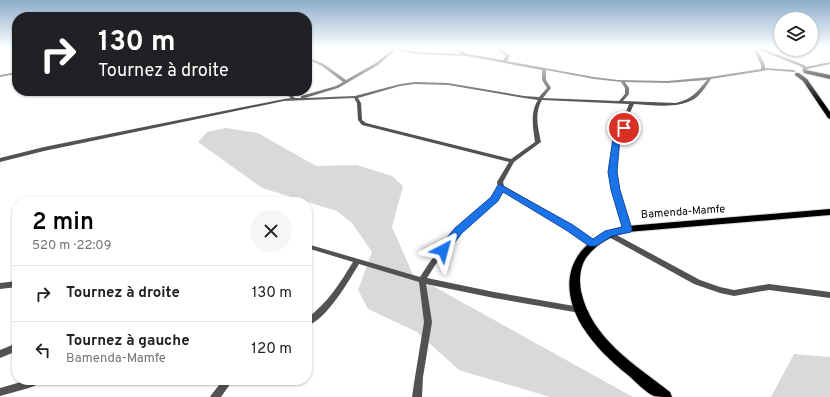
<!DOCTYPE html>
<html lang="fr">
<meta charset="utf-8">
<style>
:root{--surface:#fff;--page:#f6f6f6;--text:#202124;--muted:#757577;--line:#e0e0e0;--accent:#000}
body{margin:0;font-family:Overpass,sans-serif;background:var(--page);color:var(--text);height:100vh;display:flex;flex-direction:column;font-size:15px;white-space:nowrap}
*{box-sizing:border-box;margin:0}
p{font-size:13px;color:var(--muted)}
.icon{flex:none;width:22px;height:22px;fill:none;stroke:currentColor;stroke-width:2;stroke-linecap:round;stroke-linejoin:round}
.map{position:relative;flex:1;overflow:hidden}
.drawer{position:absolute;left:12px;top:197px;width:300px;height:188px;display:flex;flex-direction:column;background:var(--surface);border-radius:16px;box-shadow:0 1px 3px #0004}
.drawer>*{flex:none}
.guide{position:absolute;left:12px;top:12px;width:300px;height:84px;border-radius:16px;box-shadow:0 1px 3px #0004;background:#202124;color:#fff;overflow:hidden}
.tools{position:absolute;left:774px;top:12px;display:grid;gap:8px}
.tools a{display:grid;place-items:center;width:44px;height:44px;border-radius:50%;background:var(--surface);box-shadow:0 1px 3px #0004;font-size:20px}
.pin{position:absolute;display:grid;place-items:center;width:34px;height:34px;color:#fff;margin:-17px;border:2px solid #fff;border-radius:50%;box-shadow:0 1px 4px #0007}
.me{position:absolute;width:44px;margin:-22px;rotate:39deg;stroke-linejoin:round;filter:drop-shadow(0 0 3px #0008)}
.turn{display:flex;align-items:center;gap:14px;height:84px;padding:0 20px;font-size:18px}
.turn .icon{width:52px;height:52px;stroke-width:2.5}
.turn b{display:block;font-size:28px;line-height:34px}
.round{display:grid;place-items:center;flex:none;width:42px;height:42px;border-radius:21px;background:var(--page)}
.headline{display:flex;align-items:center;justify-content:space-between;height:68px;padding:0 20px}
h1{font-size:24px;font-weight:600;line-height:30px;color:var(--accent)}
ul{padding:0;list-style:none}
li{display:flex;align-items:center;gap:12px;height:56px;padding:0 20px;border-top:1px solid var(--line)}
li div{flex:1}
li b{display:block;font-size:15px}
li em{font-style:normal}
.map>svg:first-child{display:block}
</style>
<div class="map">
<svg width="830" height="397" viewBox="0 0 830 397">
<rect width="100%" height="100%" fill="#fff"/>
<!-- green -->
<g fill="#d9d9d9">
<polygon points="226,128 258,133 316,166 357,165 392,176 403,186 392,227 414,277 422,280 633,397 550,397 459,370 417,332 368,309 358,290 372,252 352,223 337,211 262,188 198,142 207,132"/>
<polygon points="794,354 830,357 830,397 771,397"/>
</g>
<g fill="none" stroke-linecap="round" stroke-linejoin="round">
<!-- highway casing -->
<g stroke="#dbdbdb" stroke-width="2">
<g id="highway">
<polygon points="806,70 830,75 830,79 804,73 804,71"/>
<polygon points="795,73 799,73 807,79 830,112 830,119 828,118 803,81 795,75"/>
<path d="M830 209V215L627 232C611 236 596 244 586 258 580 267 579 280 581 291 591 338 634 364 670 392L672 397C667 397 658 397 654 396 646 393 635 381 628 375 610 361 594 345 582 326 554 279 574 237 627 226Z"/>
</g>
</g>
<!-- minor -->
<g fill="#525252" fill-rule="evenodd">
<path d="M388 48H397L416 52 461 54 452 48H457L467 54 503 60 506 56 495 48H499L510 56 507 61 594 77 618 80 667 81 710 77 761 69V65L753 48H761L804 65 806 67 830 62V64L807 69 805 72H804L802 71 803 68 802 67 757 49 765 65V68L794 70 796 71 794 72 768 70 711 79C707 85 703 91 698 96 682 110 653 105 634 104L628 117 626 128 619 138 616 172 624 212 630 229 629 231H625L624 229 618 212 610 172 613 138 622 128 624 117 629 104 542 100C534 113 538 128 541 142L514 162 503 182 504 186 572 225 595 242 596 244 595 246H591L568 229 502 190C494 206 478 216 465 228 450 243 438 260 427 278L494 292 580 307 583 308 584 310 583 312 580 313 494 298 426 284 432 322 423 377 422 397H412L415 377 424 322 419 282 359 264C348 282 327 319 307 326V318C327 304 340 283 353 262L307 248V244L420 277C432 258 445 240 461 225 474 212 489 203 498 187L497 182 509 162 362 125 358 120 357 103 354 98 284 101 44 151 0 162V158L44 147 284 99 291 98 282 91H287L295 98H301V96L336 86 343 82 322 66 307 59V57L324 64 346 80 376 63 392 50ZM396 50 416 54 467 56 542 70V80L547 88 539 97 524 96 448 83 415 82 400 84 355 96 305 98 338 88 378 65ZM546 70 594 79 621 82 625 88V94L619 101 543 98 551 88 546 80ZM707 80C697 92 692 99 676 103L623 101 629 94V88L625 82 667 83ZM415 84 448 85 524 98 538 100C530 112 533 128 535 142L511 159 366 123 362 120 361 103 358 98 400 86Z"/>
<polygon points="17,72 17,74 0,77 0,75"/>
<polygon points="607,232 611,232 700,280 720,287 734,290 769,284 830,292 830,298 769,290 734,296 720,293 694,284 607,236 606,234"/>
<polygon points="17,281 17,287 0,289 0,283"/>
<polygon points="17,343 17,351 0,358 0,350"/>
<polygon points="28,380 43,380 42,383 29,388 0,396 0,388"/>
<polygon points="223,380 233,380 221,397 210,397 212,394"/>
</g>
<!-- highway -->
<use href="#highway" fill="#000" fill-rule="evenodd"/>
</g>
<!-- sky -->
<linearGradient id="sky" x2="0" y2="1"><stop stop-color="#8baccb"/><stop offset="0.46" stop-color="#fff"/><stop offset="1" stop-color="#fff" stop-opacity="0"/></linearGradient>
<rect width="830" height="104" fill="url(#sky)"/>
<!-- route -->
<polygon fill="#1a73e8" stroke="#114b97" points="624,126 628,128 620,138 617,172 620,190 632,229 631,232 612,236 596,246 589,246 566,230 503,192 498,201 462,233 447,252 439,252 438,250 439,247 455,228 491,197 498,185 501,185 573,225 593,239 605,231 622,227 611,190 608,172 613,138 621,127"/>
<g text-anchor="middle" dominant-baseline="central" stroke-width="3.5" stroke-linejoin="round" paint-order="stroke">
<!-- street labels -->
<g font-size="11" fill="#000" stroke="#fff">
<text transform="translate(683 212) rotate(-4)">Bamenda-Mamfe</text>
</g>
</g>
</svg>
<div class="tools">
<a><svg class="icon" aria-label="layers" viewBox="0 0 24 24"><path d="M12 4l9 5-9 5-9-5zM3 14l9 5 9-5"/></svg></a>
</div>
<div class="pin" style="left:624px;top:128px;background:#d93025"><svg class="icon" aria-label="arrive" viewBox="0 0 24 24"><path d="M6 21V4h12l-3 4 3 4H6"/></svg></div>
<svg class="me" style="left:443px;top:250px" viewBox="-20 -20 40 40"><path d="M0-17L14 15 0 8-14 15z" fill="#1a73e8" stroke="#fff" stroke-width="4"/></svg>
<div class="guide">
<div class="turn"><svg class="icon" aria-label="right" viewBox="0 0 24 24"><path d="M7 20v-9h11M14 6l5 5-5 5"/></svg><div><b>130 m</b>Tournez à droite</div></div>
</div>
<section class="drawer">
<div class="headline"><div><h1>2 min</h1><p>520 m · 22:09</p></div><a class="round"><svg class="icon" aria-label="close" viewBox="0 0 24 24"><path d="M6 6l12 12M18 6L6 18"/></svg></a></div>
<ul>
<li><svg class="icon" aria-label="right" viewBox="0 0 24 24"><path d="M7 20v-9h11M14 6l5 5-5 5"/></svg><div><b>Tournez à droite</b></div><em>130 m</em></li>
<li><svg class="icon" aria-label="left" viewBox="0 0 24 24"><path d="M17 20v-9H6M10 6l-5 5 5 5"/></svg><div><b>Tournez à gauche</b><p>Bamenda-Mamfe</p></div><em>120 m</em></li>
</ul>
</section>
</div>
